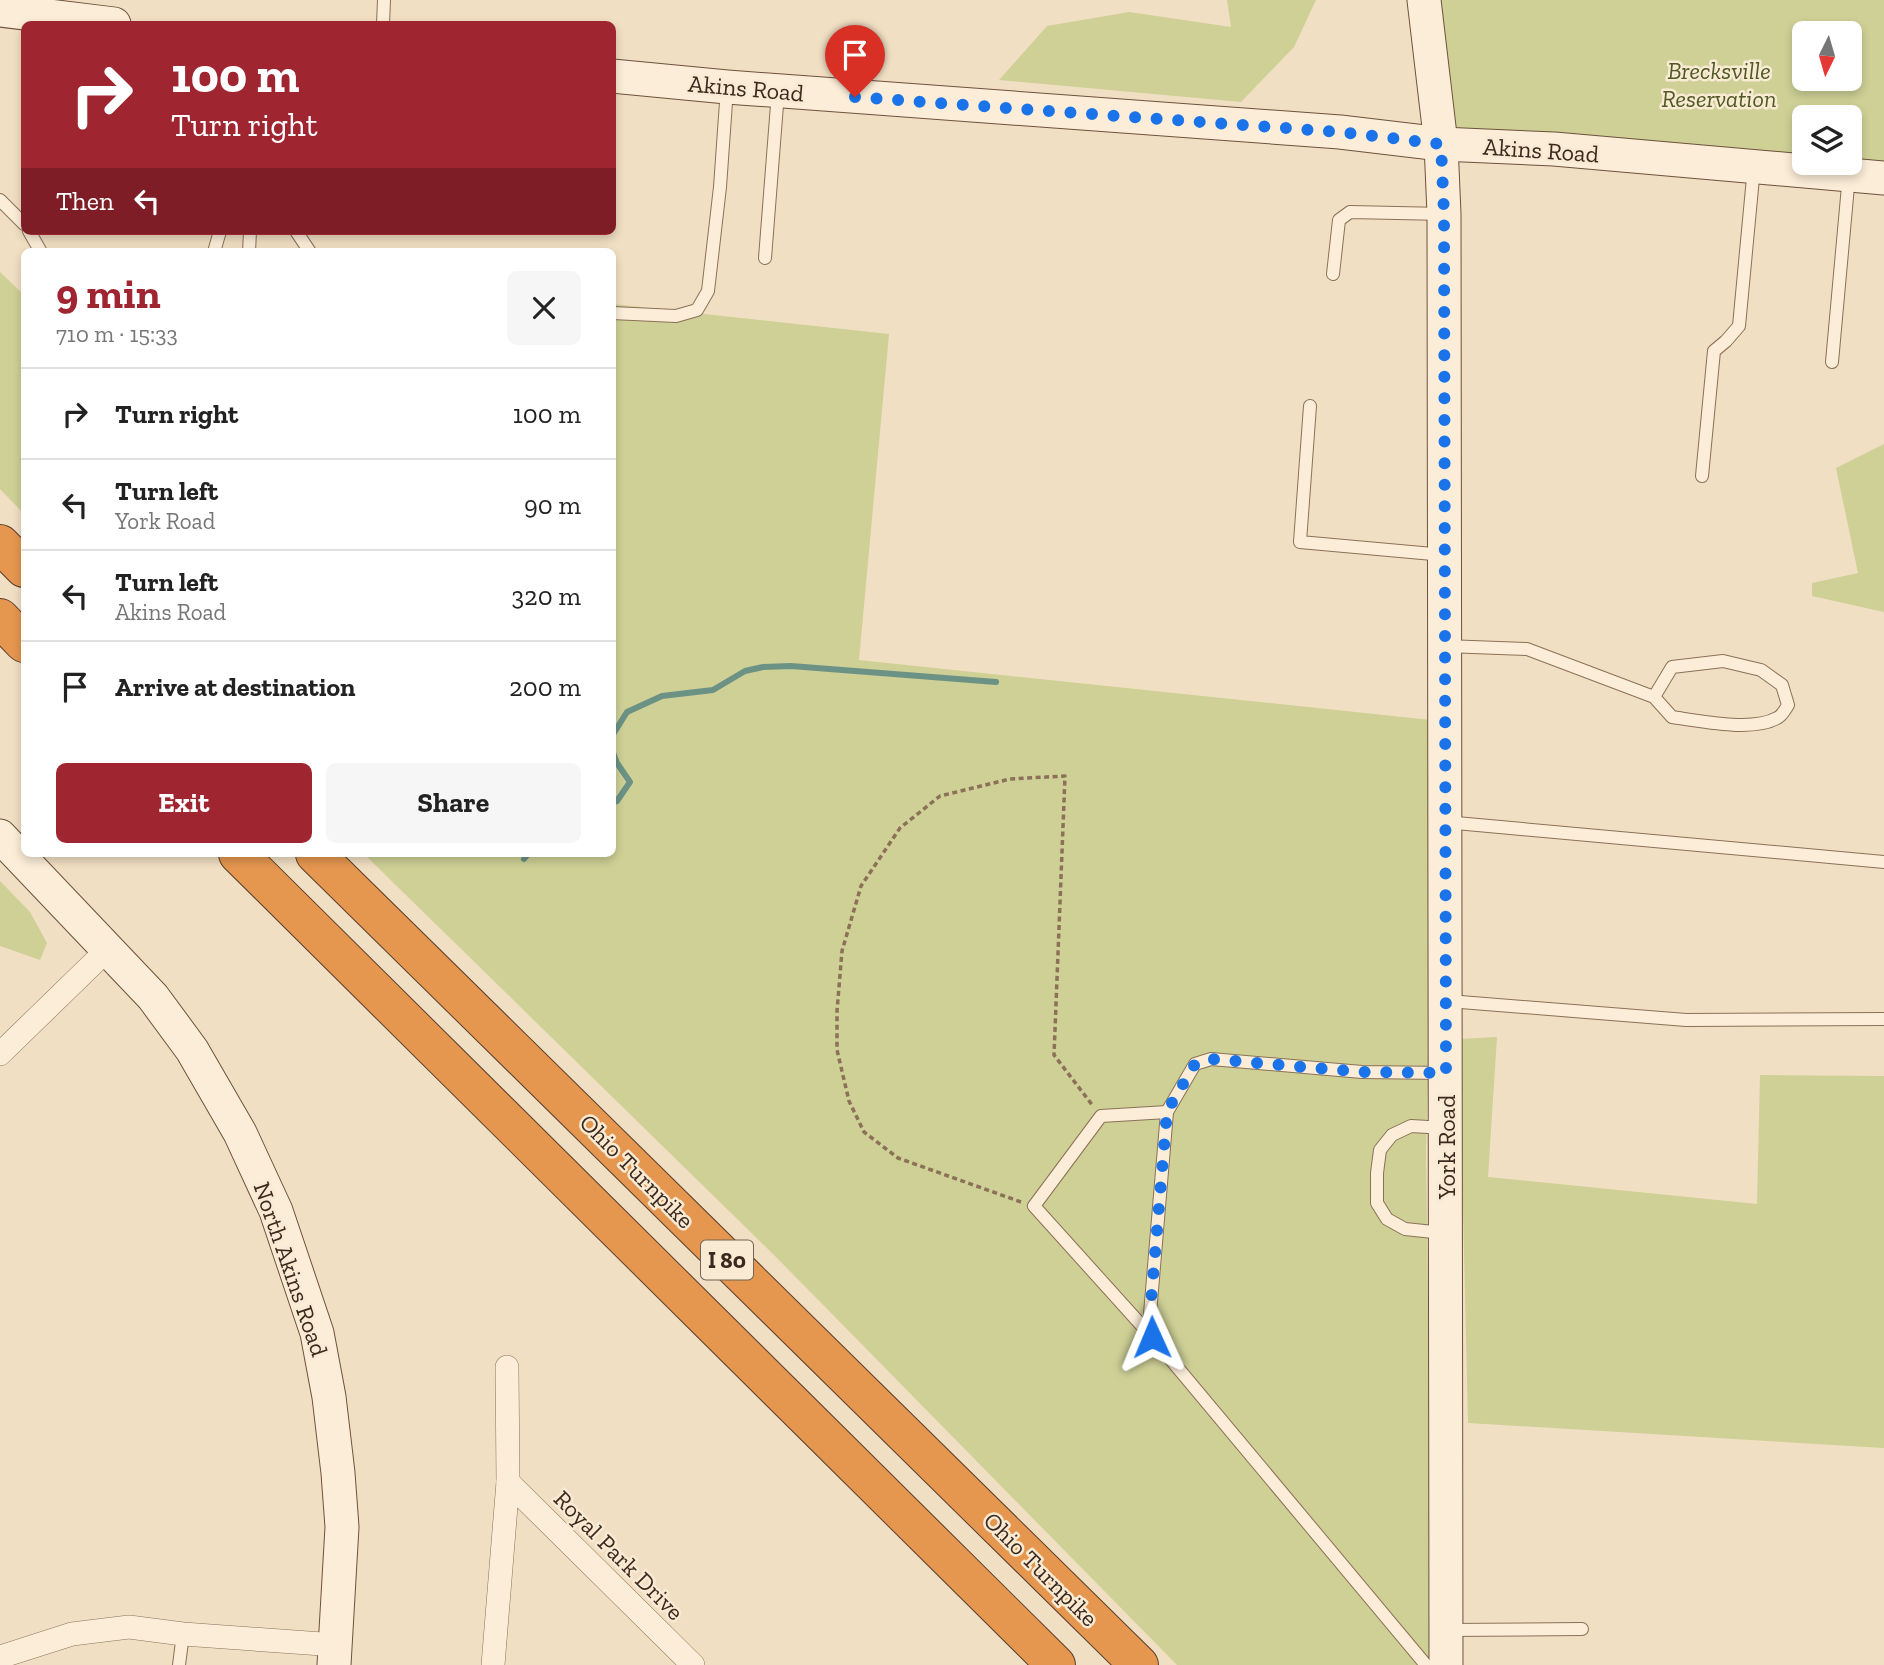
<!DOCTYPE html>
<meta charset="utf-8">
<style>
:root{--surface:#fff;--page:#f6f6f6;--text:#222;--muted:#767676;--line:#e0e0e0;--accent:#9f2530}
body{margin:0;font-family:"Zilla Slab",serif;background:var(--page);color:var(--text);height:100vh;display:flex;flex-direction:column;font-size:26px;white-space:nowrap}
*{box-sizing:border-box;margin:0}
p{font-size:23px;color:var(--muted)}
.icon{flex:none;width:38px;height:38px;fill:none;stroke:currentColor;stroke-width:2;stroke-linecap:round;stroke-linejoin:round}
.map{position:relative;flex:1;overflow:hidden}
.sheet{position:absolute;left:21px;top:248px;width:595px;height:609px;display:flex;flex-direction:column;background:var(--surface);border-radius:10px;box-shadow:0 4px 10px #0003}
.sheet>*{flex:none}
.guide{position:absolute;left:21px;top:21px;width:595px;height:214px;border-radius:10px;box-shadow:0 4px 10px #0003;background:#9f2530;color:#fff;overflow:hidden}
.needle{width:46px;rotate:185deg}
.fabs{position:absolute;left:1792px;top:21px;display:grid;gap:14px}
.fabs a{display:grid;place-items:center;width:70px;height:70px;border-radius:10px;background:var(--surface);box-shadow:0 4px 10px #0003;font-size:35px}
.pin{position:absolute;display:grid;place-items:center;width:60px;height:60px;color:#fff;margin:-72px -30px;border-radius:50% 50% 50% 0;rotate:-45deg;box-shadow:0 0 7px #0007}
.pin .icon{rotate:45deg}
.me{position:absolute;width:77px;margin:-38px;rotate:359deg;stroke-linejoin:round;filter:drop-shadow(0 0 5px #0008)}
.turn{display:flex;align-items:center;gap:24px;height:147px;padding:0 35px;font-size:32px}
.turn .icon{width:91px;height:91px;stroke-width:2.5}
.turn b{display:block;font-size:49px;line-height:60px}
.then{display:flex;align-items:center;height:66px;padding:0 35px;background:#0003;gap:14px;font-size:26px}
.round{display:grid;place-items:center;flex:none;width:74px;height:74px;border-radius:10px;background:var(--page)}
.summary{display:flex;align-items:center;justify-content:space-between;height:119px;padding:0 35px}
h1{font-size:42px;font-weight:700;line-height:52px;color:var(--accent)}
.button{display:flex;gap:14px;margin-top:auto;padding:14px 35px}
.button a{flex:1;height:80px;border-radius:10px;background:var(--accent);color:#fff;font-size:28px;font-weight:700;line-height:80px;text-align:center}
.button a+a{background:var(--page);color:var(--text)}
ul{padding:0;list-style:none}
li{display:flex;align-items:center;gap:21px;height:91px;padding:0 35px;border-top:2px solid var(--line)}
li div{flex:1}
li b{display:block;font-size:26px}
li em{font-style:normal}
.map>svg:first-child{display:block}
</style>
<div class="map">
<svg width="1884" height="1665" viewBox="0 0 1884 1665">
<rect width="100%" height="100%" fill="#f1dfc3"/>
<!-- green -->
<g fill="#ced096" fill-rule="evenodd">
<polygon points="1227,0 1316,0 1294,47 1241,102 999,80 1047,26 1129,12 1231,27"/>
<path d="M1424 0H1884V183L1443 146ZM1804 33H1850V79H1804ZM1804 117H1850V163H1804Z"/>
<polygon points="0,272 24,295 24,514 0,489"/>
<polygon points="613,304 889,334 859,660 1431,720 1431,970 1426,1150 1433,1665 1177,1665 776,1257 364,854 612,854"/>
<polygon points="1884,444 1884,612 1812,596 1812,583 1858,573 1836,468"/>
<polygon points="0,881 30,912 47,943 40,960 0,946"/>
<polygon points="1497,1037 1488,1177 1757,1204 1760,1075 1884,1076 1884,1448 1468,1423 1459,1039"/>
</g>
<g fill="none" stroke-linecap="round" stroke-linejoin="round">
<!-- stream -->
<g stroke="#6b9285" stroke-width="6">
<polyline points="612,736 627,712 662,696 713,690 745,671 763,667 791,666 996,682"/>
<polyline points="612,750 617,763 630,782 617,801 612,803"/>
<polyline points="524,859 528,854"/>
</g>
<!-- lane casing -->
<g stroke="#8c7058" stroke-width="14">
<g id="lane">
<polyline points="383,24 384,0"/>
<polyline points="0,200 24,224"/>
<polyline points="29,231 41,252"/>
<polyline points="296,231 310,252"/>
<polyline points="214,252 220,231"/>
<polyline points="249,252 250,231"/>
<polyline points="765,258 778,92"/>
<polyline points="1333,274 1339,220 1350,212 1444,214"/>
<polyline points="612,313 676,316 697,310 708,291 720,187 727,88"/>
<polyline points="1832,362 1849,175"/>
<polyline points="1310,406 1300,542 1444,555"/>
<polyline points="1702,476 1714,351 1726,341 1739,326 1754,167"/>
<path d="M1445 646 1527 649 1654 697 1672 667 1723 661 1761 670 1782 685 1788 705C1785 710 1782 716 1777 718 1753 732 1699 721 1672 717L1654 697"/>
<polyline points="1445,822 1884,862"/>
<polyline points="1448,1001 1686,1020 1884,1019"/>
<polyline points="1443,1233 1405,1229 1387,1219 1377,1203 1377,1173 1380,1150 1392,1135 1411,1126 1445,1128"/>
<polyline points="1152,1337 1034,1206 1101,1116 1167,1112"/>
<polyline points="1446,1630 1582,1629"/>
<polyline points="179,1665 183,1634"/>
<polyline points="1426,1665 1152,1337 1150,1314 1167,1112 1195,1064 1211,1059 1362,1072 1445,1073"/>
</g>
</g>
<!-- street casing -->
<g stroke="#8c7058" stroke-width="24">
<g id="street">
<polyline points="0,1054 108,949"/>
<polyline points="508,1482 693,1665"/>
<polyline points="0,1657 72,1634 129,1627 183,1634 336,1645"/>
<polyline points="493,1665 508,1482 507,1367"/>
</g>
</g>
<!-- secondary casing -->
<g stroke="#6e513c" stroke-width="35">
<g id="secondary">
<polyline points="1424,0 1441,144 1444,214 1446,1665"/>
<polyline points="0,10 114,24"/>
<polyline points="612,76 727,87 1340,132 1441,144 1554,149 1884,178"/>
<polyline points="0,836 153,997 192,1050 240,1133 276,1211 317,1333 329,1397 338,1473 342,1527 334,1665"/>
</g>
</g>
<!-- highway casing -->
<g stroke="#5a3e2d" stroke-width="40">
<g id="highway">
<polyline points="0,544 24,568"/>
<polyline points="0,618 24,643"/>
<polyline points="238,854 1056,1665"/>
<polyline points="315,854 1139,1665"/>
</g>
</g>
<!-- path -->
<polyline stroke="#8c7058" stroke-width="3.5" stroke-dasharray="5 3.5" stroke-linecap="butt" points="1021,1202 898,1158 864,1132 849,1101 837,1050 837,1011 842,951 861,886 900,828 940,796 1010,779 1065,776 1054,1055 1093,1106"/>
<!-- lane -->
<use href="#lane" stroke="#fbedd7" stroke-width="12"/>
<!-- street -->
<use href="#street" stroke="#fbedd7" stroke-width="23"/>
<!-- secondary -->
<use href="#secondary" stroke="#fbedd7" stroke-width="33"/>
<!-- highway -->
<use href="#highway" stroke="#e5964f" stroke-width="38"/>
</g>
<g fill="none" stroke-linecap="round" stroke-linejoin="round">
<!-- route -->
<polyline stroke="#1a73e8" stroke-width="12" stroke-dasharray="0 21.6" points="855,97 1340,132 1441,144 1444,214 1446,1073 1362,1072 1211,1059 1195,1064 1167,1111 1150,1314 1152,1337"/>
</g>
<g text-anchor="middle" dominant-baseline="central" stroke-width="5" stroke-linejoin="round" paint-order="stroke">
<!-- shield labels -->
<rect fill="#f8ead3" stroke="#746354" stroke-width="2" x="701" y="1240.5" width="52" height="39" rx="5"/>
<g font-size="23" font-weight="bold" fill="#3b291d">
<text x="727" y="1260">I 80</text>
</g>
<!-- park labels -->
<g font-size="24" font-style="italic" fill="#505923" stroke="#f8ead3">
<text x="1719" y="70">Brecksville<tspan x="1719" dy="28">Reservation</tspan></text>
</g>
<!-- street labels -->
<g font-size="24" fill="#3b291d" stroke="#f8ead3">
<text transform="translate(746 88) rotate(5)">Akins Road</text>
<text transform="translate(1541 150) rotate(4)">Akins Road</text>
<text transform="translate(1446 1147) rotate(-90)">York Road</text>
<text transform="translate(637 1171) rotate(45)">Ohio Turnpike</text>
<text transform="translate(291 1269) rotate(71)">North Akins Road</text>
<text transform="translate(619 1555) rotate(45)">Royal Park Drive</text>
<text transform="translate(1041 1569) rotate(45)">Ohio Turnpike</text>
</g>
</g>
</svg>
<div class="fabs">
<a><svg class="needle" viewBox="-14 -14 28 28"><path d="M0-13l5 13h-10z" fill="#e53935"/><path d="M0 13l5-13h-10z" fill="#767676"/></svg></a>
<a><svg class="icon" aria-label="layers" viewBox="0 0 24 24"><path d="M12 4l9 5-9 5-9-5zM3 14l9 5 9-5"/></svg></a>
</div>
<div class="pin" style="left:855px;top:97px;background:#d93025"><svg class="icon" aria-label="arrive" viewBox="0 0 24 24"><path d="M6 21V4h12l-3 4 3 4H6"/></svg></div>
<svg class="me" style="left:1152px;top:1337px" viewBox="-20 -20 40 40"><path d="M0-17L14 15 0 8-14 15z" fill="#1a73e8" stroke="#fff" stroke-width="4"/></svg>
<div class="guide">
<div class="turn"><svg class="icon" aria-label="right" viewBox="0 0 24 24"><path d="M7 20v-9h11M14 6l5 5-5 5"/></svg><div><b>100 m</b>Turn right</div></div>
<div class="then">Then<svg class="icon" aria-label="left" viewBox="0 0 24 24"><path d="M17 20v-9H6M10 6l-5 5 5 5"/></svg></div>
</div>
<section class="sheet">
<div class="summary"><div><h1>9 min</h1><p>710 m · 15:33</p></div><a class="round"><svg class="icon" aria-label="close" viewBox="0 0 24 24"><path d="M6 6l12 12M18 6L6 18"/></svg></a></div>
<ul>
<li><svg class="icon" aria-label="right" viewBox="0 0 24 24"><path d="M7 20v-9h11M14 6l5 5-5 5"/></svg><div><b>Turn right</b></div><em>100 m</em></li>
<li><svg class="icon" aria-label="left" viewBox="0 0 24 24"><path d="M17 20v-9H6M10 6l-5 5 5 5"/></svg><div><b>Turn left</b><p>York Road</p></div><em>90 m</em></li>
<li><svg class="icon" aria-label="left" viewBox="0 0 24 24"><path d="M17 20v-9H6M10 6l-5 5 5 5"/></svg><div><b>Turn left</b><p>Akins Road</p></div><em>320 m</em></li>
<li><svg class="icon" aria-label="arrive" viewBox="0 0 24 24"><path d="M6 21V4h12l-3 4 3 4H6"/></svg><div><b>Arrive at destination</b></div><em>200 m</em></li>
</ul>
<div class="button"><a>Exit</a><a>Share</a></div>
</section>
</div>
